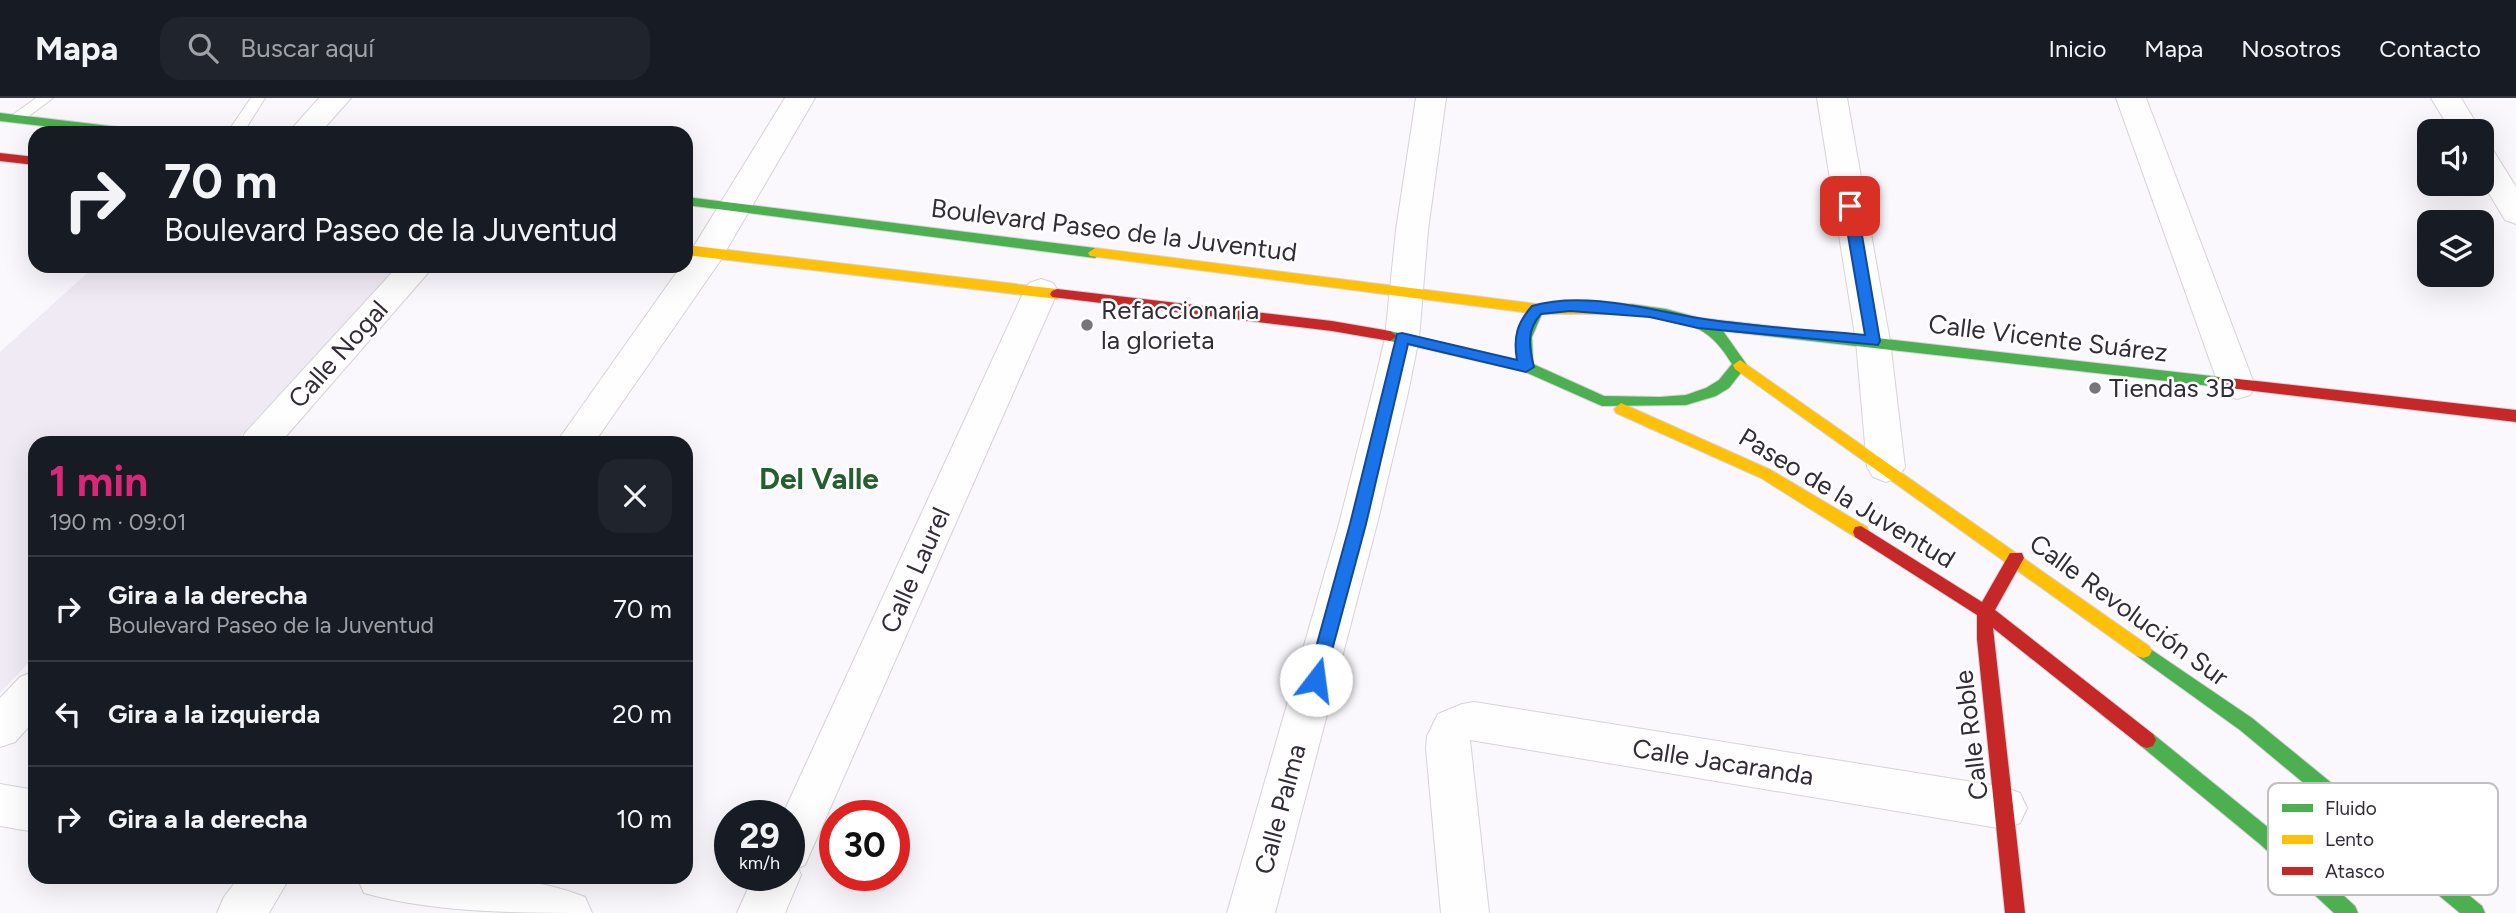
<!DOCTYPE html>
<html lang="es">
<meta charset="utf-8">
<style>
:root{--surface:#171b24;--page:#20242c;--text:#f1f3f6;--muted:#9ea1a6;--line:#363941;--accent:#db2777}
body{margin:0;font-family:Figtree,sans-serif;background:var(--page);color:var(--text);height:100vh;display:flex;flex-direction:column;font-size:26px;white-space:nowrap}
*{box-sizing:border-box;margin:0}
p{font-size:23px;color:var(--muted)}
.icon{flex:none;width:38px;height:38px;fill:none;stroke:currentColor;stroke-width:2;stroke-linecap:round;stroke-linejoin:round}
.map{position:relative;flex:1;overflow:hidden}
.panel{position:absolute;left:28px;top:338px;width:665px;height:448px;display:flex;flex-direction:column;background:var(--surface);border-radius:21px;box-shadow:0 7px 28px #0002}
.panel>*{flex:none}
.top-card{position:absolute;left:28px;top:28px;width:665px;height:147px;border-radius:21px;box-shadow:0 7px 28px #0002;background:#171b24;color:var(--text);overflow:hidden}
.tools{position:absolute;left:2417px;top:21px;display:grid;gap:14px}
.tools a{display:grid;place-items:center;width:77px;height:77px;border-radius:14px;background:var(--surface);box-shadow:0 7px 28px #0002;font-size:35px}
.speed{position:absolute;left:714px;top:702px;display:flex;gap:14px;font-size:35px;font-weight:700;text-align:center}
.speed>*{display:grid;place-content:center;width:91px;height:91px;border-radius:50%;background:var(--surface);box-shadow:0 7px 28px #0002;line-height:1}
.speed small{font-size:18px;font-weight:400}
.speed .limit{border:10px solid #d22;background:#fff;color:#111}
.pin{position:absolute;display:grid;place-items:center;width:60px;height:60px;color:#fff;margin:-30px;border-radius:14px;box-shadow:0 4px 10px #0006}
.me{position:absolute;width:77px;margin:-38px;rotate:15deg;stroke-linejoin:round;filter:drop-shadow(0 0 5px #0008)}
.turn{display:flex;align-items:center;gap:24px;height:147px;padding:0 21px;font-size:32px}
.turn .icon{width:91px;height:91px;stroke-width:2.5}
.turn b{display:block;font-size:49px;line-height:60px}
.round{display:grid;place-items:center;flex:none;width:74px;height:74px;border-radius:21px;background:var(--page)}
.head{display:flex;align-items:center;justify-content:space-between;height:119px;padding:0 21px}
h1{font-size:42px;font-weight:700;line-height:52px;color:var(--accent)}
ul{padding:0;list-style:none}
li{display:flex;align-items:center;gap:21px;height:105px;padding:0 21px;border-top:2px solid var(--line)}
li div{flex:1}
li b{display:block;font-size:26px}
li em{font-style:normal}
header{display:flex;align-items:center;gap:42px;box-sizing:border-box;height:98px;padding:0 35px;background:var(--surface);border-bottom:2px solid var(--line)}
header strong{font-size:33px}
nav{display:flex;gap:38px;margin-inline-start:auto;font-size:24px}
.search{width:490px;height:63px;background:var(--page);display:flex;align-items:center;gap:18px;box-sizing:border-box;padding:0 24px;border-radius:21px;color:var(--muted);font-size:26px}
.map>svg:first-child{display:block}
</style>
<header>
<strong>Mapa</strong>
<div class="search"><svg class="icon" aria-label="search" viewBox="0 0 24 24"><circle cx="10" cy="10" r="6"/><path d="M15 15l6 6"/></svg>Buscar aquí</div>
<nav><a>Inicio</a><a>Mapa</a><a>Nosotros</a><a>Contacto</a></nav>
</header>
<div class="map">
<svg width="2516" height="815" viewBox="0 0 2516 815">
<rect width="100%" height="100%" fill="#faf8fc"/>
<!-- built -->
<polygon fill="#f0eaf4" points="95,168 398,168 234,345 35,345 35,558 0,595 0,254"/>
<g fill="none" stroke-linecap="round" stroke-linejoin="round">
<!-- lane casing -->
<g stroke="#d8d2da" stroke-width="2">
<g id="lane">
<polygon points="36,0 53,0 21,24 11,24 8,21 11,18"/>
<polygon points="251,0 265,0 243,35 227,35"/>
</g>
</g>
<!-- street casing -->
<g stroke="#d8d2da" stroke-width="2">
<g id="street">
<polygon points="319,0 351,0 320,35 288,35"/>
<polygon points="785,0 815,0 720,163 594,345 556,345 681,168 686,168 686,161"/>
<polygon points="1416,0 1446,0 1428,132 1419,240 1408,295 1377,426 1275,815 1227,815 1339,426 1372,295 1385,240 1396,132"/>
<polygon points="1817,0 1847,0 1890,243 1905,369 1899,379 1886,384 1873,379 1867,369 1856,243"/>
<polygon points="2116,0 2146,0 2255,288 2250,297 2237,301 2224,297 2219,288"/>
<polygon points="2431,0 2461,0 2481,33 2451,33"/>
<polygon points="2482,49 2493,52 2516,89 2516,126 2505,122 2482,84"/>
<polygon points="398,168 434,168 280,345 240,345 245,335"/>
<polygon points="1041,181 1053,185 1058,193 805,767 798,770 801,777 785,815 737,815 754,777 789,777 789,718 782,718 1024,193 1029,185"/>
<polygon points="35,573 35,622 15,644 0,649 0,600 20,579"/>
<polygon points="1474,604 2004,689 2020,695 2027,710 2020,725 2004,731 1470,642 1489,815 1441,815 1426,651 1427,638 1438,616 1462,606"/>
<polygon points="0,686 35,692 35,734 0,728"/>
<polygon points="239,779 290,779 269,815 217,815 224,799"/>
<path d="M357 779C427 776 519 772 585 799L592 815C516 815 435 815 364 795Z"/>
</g>
</g>
<!-- fast casing -->
<g stroke="#d8d2da" stroke-width="2">
<g id="fast">
<polygon points="0,15 135,31 141,35 103,35 0,23"/>
<polygon points="686,99 1095,150 1102,155 1095,160 686,107"/>
<path d="M1537 206 1544 211 1532 239 1533 266 1604 298 1660 299 1686 297 1706 290 1719 282 1732 266C1702 215 1675 228 1626 214L1624 211 1626 208 1631 206 1666 211 1700 220 2220 279 2227 284 2220 289 1723 233 1747 267 1729 290 1716 298 1686 307 1602 308 1523 273 1390 243 1383 238 1390 233 1518 262 1519 232 1532 208Z"/>
<polygon points="2143,546 2252,620 2482,808 2485,815 2460,815 2240,632 2137,558 2134,553 2137,548"/>
<polygon points="2147,634 2153,636 2275,735 2355,808 2358,815 2334,815 2261,747 2141,648 2138,642 2141,636"/>
</g>
</g>
<!-- slow casing -->
<g stroke="#d8d2da" stroke-width="2">
<g id="slow">
<polygon points="686,147 1057,191 1064,196 1057,201 686,157"/>
<polygon points="1095,150 1537,206 1631,206 1638,211 1631,216 1537,216 1090,158 1088,155"/>
<polygon points="1740,262 2149,548 2152,553 2149,558 2143,560 2137,558 1735,271 1733,267"/>
<polygon points="1621,305 1771,372 1867,429 1869,434 1867,439 1855,439 1761,380 1616,315 1614,311"/>
</g>
</g>
<!-- jam casing -->
<g stroke="#d8d2da" stroke-width="2">
<g id="jam">
<polygon points="0,55 35,59 35,67 0,63"/>
<polygon points="1057,191 1332,223 1390,233 1397,238 1390,243 1332,233 1052,199 1050,196 1052,193"/>
<polygon points="2220,279 2516,312 2516,324 2220,289 2213,284"/>
<polygon points="1861,428 1982,504 2010,455 2022,455 2024,460 1995,512 2153,636 2156,642 2153,648 2147,650 2141,648 1993,530 2025,815 2005,815 1977,541 1977,517 1855,439 1853,434 1855,429"/>
</g>
</g>
<!-- lane -->
<use href="#lane" fill="#fefeff" fill-rule="evenodd"/>
<!-- street -->
<use href="#street" fill="#fefeff" fill-rule="evenodd"/>
<!-- fast -->
<use href="#fast" fill="#4caf50" fill-rule="evenodd"/>
<!-- slow -->
<use href="#slow" fill="#ffc107" fill-rule="evenodd"/>
<!-- jam -->
<use href="#jam" fill="#c62828" fill-rule="evenodd"/>
</g>
<!-- route -->
<path fill="#1a73e8" stroke="#114b97" stroke-width="2" d="M1850 104 1857 108 1880 243 1878 247 1698 230 1650 219 1570 213 1541 216C1526 232 1529 249 1534 269L1526 274 1408 246 1366 426 1324 582 1322 587 1316 589 1309 587 1307 582 1350 426 1397 236 1402 235 1517 262C1513 239 1517 225 1532 208 1583 193 1647 211 1698 220 1753 229 1810 232 1865 237L1843 108Z"/>
<!-- markers -->
<g fill="#79737c" stroke="#fff" stroke-width="2.5">
<circle cx="1087" cy="227" r="7"/>
<circle cx="2095" cy="290" r="7"/>
</g>
<g text-anchor="middle" dominant-baseline="central" stroke-width="5" stroke-linejoin="round" paint-order="stroke">
<!-- street labels -->
<g font-size="26" fill="#332b37" stroke="#fff">
<text transform="translate(1114 132) rotate(7)">Boulevard Paseo de la Juventud</text>
<text transform="translate(2048 240) rotate(7)">Calle Vicente Suárez</text>
<text transform="translate(338 256) rotate(-48)">Calle Nogal</text>
<text transform="translate(1847 400) rotate(31)">Paseo de la Juventud</text>
<text transform="translate(915 472) rotate(-66)">Calle Laurel</text>
<text transform="translate(2129 512) rotate(36)">Calle Revolución Sur</text>
<text transform="translate(1971 637) rotate(-97)">Calle Roble</text>
<text transform="translate(1723 664) rotate(9)">Calle Jacaranda</text>
<text transform="translate(1280 711) rotate(-75)">Calle Palma</text>
</g>
<!-- poi labels -->
<g font-size="26" fill="#332b37" stroke="#fff" text-anchor="start">
<text x="1101" y="212">Refaccionaria<tspan x="1101" dy="30">la glorieta</tspan></text>
<text x="2109" y="290">Tiendas 3B</text>
</g>
<!-- quarter labels -->
<g font-size="30" font-weight="bold" fill="#255f2d" stroke="#fff">
<text x="819" y="380">Del Valle</text>
</g>
</g>
<!-- legend -->
<rect x="2268" y="685" width="230" height="112" rx="10" fill="#fff" stroke="#c2bfc3" stroke-width="2"/>
<rect x="2282" y="706" width="31" height="8" fill="#4caf50"/>
<rect x="2282" y="737" width="31" height="9" fill="#ffc107"/>
<rect x="2282" y="769" width="31" height="8" fill="#c62828"/>
<g font-size="19" fill="#332b37">
<text x="2325" y="717">Fluido</text>
<text x="2325" y="748">Lento</text>
<text x="2325" y="780">Atasco</text>
</g>
</svg>
<div class="tools">
<a><svg class="icon" aria-label="sound" viewBox="0 0 24 24"><path d="M4 9h4l5-4v14l-5-4H4zM17 9q2 3 0 6"/></svg></a>
<a><svg class="icon" aria-label="layers" viewBox="0 0 24 24"><path d="M12 4l9 5-9 5-9-5zM3 14l9 5 9-5"/></svg></a>
</div>
<div class="speed"><div>29<small>km/h</small></div><div class="limit">30</div></div>
<div class="pin" style="left:1850px;top:108px;background:#d93025"><svg class="icon" aria-label="arrive" viewBox="0 0 24 24"><path d="M6 21V4h12l-3 4 3 4H6"/></svg></div>
<svg class="me" style="left:1316px;top:582px" viewBox="-20 -20 40 40"><circle r="19" fill="#fff"/><path d="M0-13L10 11 0 6-10 11z" fill="#1a73e8"/></svg>
<div class="top-card">
<div class="turn"><svg class="icon" aria-label="right" viewBox="0 0 24 24"><path d="M7 20v-9h11M14 6l5 5-5 5"/></svg><div><b>70 m</b>Boulevard Paseo de la Juventud</div></div>
</div>
<section class="panel">
<div class="head"><div><h1>1 min</h1><p>190 m · 09:01</p></div><a class="round"><svg class="icon" aria-label="close" viewBox="0 0 24 24"><path d="M6 6l12 12M18 6L6 18"/></svg></a></div>
<ul>
<li><svg class="icon" aria-label="right" viewBox="0 0 24 24"><path d="M7 20v-9h11M14 6l5 5-5 5"/></svg><div><b>Gira a la derecha</b><p>Boulevard Paseo de la Juventud</p></div><em>70 m</em></li>
<li><svg class="icon" aria-label="left" viewBox="0 0 24 24"><path d="M17 20v-9H6M10 6l-5 5 5 5"/></svg><div><b>Gira a la izquierda</b></div><em>20 m</em></li>
<li><svg class="icon" aria-label="right" viewBox="0 0 24 24"><path d="M7 20v-9h11M14 6l5 5-5 5"/></svg><div><b>Gira a la derecha</b></div><em>10 m</em></li>
</ul>
</section>
</div>
